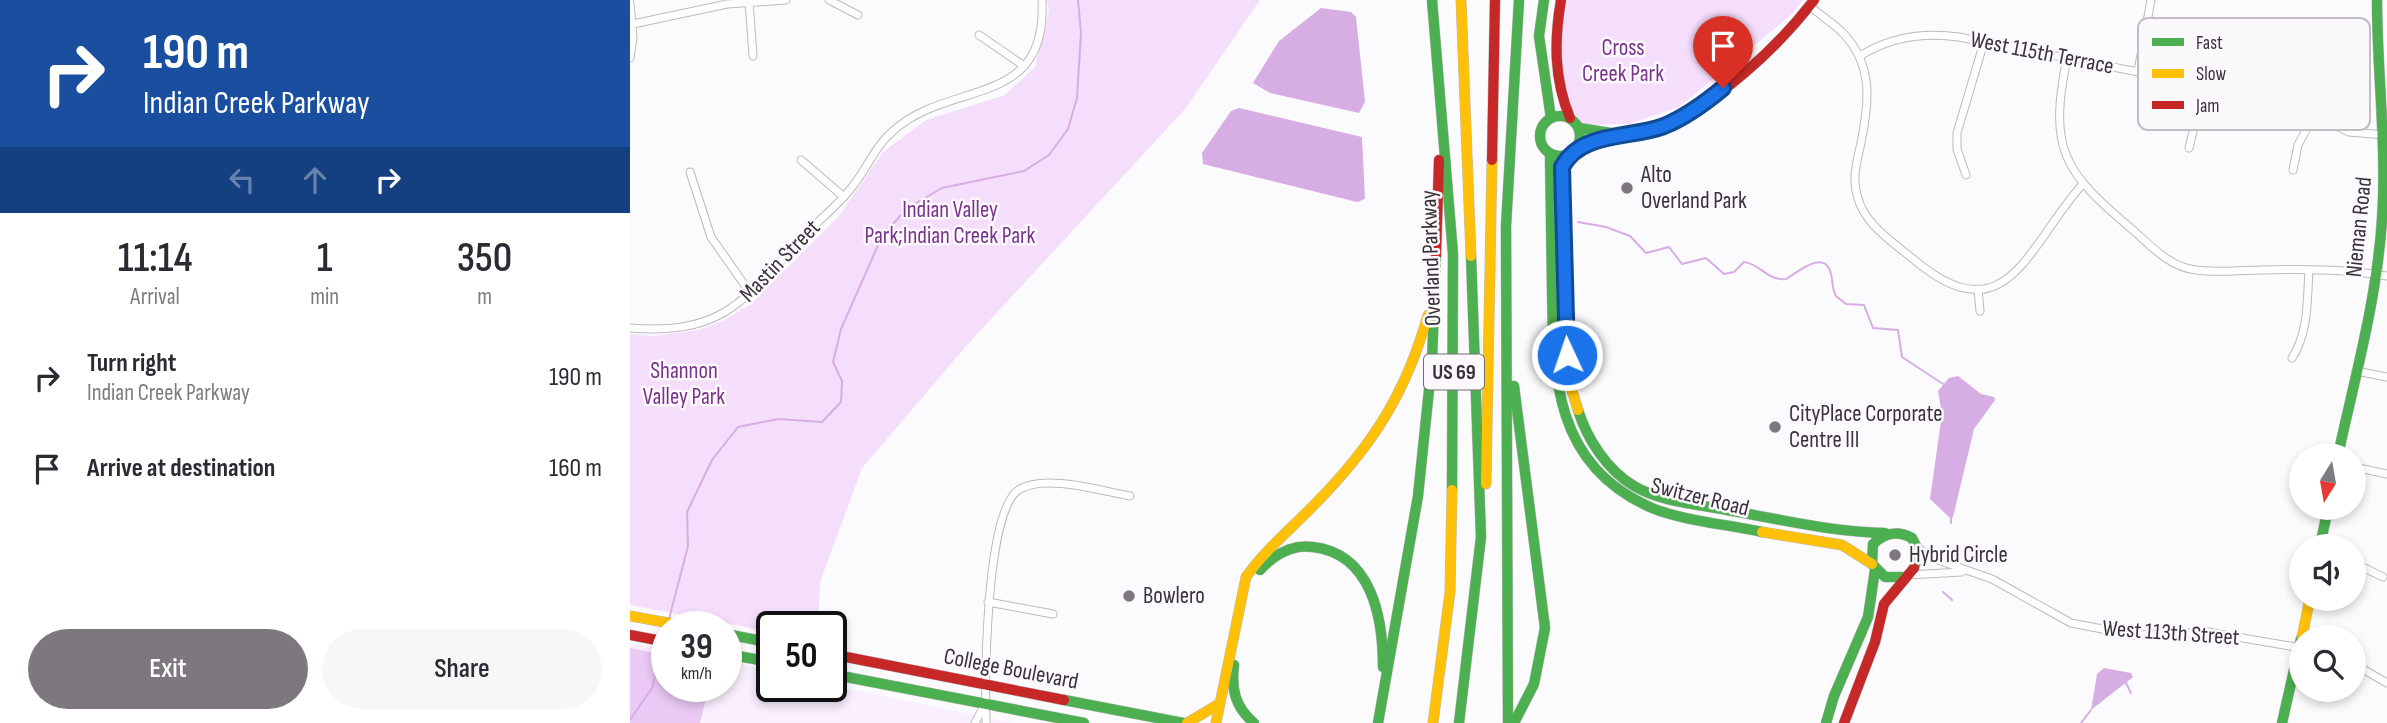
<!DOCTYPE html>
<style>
:root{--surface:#fff;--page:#f7f7f7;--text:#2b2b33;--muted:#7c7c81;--accent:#7c787d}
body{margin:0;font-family:"Sofia Sans Condensed",sans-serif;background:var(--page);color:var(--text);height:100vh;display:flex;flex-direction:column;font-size:26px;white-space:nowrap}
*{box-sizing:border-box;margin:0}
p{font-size:23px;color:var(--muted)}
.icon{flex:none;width:38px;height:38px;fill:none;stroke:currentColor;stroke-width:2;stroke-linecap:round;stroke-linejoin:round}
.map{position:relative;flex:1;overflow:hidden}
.drawer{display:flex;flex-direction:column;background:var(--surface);width:630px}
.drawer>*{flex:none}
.hud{background:#1a4fa0;color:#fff;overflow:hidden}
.needle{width:46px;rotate:191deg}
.controls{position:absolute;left:1659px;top:443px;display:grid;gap:14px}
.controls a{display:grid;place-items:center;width:77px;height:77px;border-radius:50%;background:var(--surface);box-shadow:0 4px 10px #0003;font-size:35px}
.speed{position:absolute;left:21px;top:611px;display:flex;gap:14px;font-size:35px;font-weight:700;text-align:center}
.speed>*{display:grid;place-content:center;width:91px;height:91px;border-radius:50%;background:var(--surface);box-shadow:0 4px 10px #0003;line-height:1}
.speed small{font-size:18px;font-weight:400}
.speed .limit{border:4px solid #111;border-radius:10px;background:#fff;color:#111}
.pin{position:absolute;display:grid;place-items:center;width:60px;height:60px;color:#fff;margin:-72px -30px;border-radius:50% 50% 50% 0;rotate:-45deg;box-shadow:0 0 7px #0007}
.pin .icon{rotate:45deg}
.me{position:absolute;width:77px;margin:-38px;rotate:357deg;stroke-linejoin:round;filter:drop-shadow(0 0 5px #0008)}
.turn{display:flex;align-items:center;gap:24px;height:147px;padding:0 28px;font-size:32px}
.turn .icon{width:91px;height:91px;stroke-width:2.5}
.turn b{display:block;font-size:49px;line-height:60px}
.lanes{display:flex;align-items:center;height:66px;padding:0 28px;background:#0003;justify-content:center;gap:35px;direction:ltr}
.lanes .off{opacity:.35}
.eta{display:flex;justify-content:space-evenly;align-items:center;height:119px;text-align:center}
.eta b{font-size:42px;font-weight:600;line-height:49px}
.button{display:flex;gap:14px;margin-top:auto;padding:14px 28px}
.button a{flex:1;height:80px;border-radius:42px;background:var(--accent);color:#fff;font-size:28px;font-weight:600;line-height:80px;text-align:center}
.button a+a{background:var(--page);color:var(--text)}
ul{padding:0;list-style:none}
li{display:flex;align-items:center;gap:21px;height:91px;padding:0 28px}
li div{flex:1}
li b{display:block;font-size:26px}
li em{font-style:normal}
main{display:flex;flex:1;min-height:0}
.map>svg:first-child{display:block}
</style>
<main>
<section class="drawer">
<div class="hud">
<div class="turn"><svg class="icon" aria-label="right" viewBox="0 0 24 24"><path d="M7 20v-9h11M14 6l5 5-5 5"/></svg><div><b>190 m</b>Indian Creek Parkway</div></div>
<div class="lanes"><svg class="icon off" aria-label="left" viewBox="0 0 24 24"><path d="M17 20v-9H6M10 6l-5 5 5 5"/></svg><svg class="icon off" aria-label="ahead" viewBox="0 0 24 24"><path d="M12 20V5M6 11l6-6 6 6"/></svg><svg class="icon" aria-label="right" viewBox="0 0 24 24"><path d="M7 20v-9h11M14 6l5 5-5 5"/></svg></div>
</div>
<div class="eta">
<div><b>11:14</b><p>Arrival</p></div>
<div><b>1</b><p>min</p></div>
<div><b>350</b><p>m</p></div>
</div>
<ul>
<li><svg class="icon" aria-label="right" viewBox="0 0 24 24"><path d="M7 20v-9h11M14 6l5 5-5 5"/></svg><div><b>Turn right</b><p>Indian Creek Parkway</p></div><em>190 m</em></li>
<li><svg class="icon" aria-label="arrive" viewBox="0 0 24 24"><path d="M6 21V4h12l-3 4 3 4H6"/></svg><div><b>Arrive at destination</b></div><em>160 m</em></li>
</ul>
<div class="button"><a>Exit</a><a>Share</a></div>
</section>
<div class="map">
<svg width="1757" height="723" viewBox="0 0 1757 723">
<rect width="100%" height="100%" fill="#fbfafc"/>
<!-- built -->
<polygon fill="#faeffe" points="0,643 37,649 37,686 96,686 96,661 142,671 142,686 201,685 383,723 0,723"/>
<!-- green -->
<g fill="#f5ddfc">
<polygon points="417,0 630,0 555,109 337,345 232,468 190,582 188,626 142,626 142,632 0,605 0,334 24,336 68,330 93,321 122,303 209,216 253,152 296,120 375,95 405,67 419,11"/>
<polygon points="935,0 1173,0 1162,14 1049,107 999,124 953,125 941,107 927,47"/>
</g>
<!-- forest -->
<polygon fill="#eac9f4" points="0,648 37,655 37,686 79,686 70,723 0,723"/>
<!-- water -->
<g fill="#d7aee4">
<polygon points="691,8 721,12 726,17 735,102 729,113 640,93 623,83 649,41"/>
<polygon points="609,108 732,137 735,199 727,202 573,164 572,153 601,111"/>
<polygon points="1328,376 1351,394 1364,397 1365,400 1344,429 1323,517 1320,518 1300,499 1312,414 1308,391 1319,378"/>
<polygon points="1474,668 1501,673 1503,677 1461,710 1467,674"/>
</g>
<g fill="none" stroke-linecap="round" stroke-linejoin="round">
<!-- stream -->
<g stroke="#d7aee4" stroke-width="2">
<path d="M948 222 976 227 1000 236 1016 253 1039 247 1052 264 1076 258 1094 274 1104 272 1114 262C1131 264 1137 281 1156 279 1168 272 1195 248 1201 274 1203 282 1202 289 1206 296L1216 304 1234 305 1243 328 1268 330 1272 357 1313 384"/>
<polyline points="1321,523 1321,518"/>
<polyline points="1313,592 1322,600"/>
<polyline points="39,619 58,546 57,512 82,460 108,427 148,419 192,422 211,402 212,381 203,362 211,329 253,234 278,208 312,188 394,171 419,155 438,129 447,98 451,33 448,0"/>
<polyline points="1496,683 1501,693"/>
<polyline points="0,720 22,688 33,645"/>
<polyline points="1451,723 1461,710"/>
</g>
<!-- street casing -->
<g stroke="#bdbabe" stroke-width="9">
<g id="street">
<polyline points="199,0 228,15"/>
<polyline points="119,1 123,56"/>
<polyline points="0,3 3,38 0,58"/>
<path d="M1180 6C1191 16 1203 23 1213 33 1244 66 1239 103 1231 143 1227 160 1222 178 1227 195 1234 224 1260 240 1282 258 1377 339 1397 246 1452 185"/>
<polyline points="3,24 97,4 156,0"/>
<polyline points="349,35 394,66"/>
<path d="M1230 56C1260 37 1293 32 1329 37L1652 100 1719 132 1756 135"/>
<path d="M1437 58C1418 151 1434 172 1504 231 1522 247 1540 267 1566 270 1587 273 1609 270 1630 270 1673 269 1714 269 1757 276"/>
<polyline points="1508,71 1521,0"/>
<polyline points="1559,148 1574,85"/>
<polyline points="171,160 214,197"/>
<polyline points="1663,170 1668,145 1684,115"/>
<polyline points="60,172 81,237 121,294"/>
<polyline points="1336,175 1327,149 1327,133 1354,42"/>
<polyline points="1348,289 1350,311"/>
<path d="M0 328C92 335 113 302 170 240 187 221 207 207 222 187 237 169 245 146 263 131 320 79 418 110 412 0"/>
<path d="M1662 358C1679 332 1677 299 1679 270"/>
<polyline points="1726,371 1757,377"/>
<polyline points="1724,467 1757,474"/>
<polyline points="1288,548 1305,559 1362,579 1441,623 1504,635 1578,632 1671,648"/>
<polyline points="1724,563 1753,577"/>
<polyline points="1278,575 1332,572"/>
<polyline points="358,602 423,614"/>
<polyline points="1724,664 1757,683"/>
<polyline points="345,723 355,704"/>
<path d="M356 723C355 682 355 508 390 489 416 474 471 491 500 496"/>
</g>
</g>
<!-- fast casing -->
<g stroke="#bdbabe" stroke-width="11">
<g id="fast">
<polyline points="802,0 823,254 822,490"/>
<polyline points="914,0 909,36 921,118"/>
<circle cx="930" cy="136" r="20"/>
<polyline points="949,128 987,134"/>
<path d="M920 154C921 198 921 243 922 287 923 379 925 466 1022 508 1050 520 1101 525 1132 532"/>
<polyline points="884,386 915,628 904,684 884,723"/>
<path d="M948 410C957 439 977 470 1004 486 1031 502 1067 504 1097 510 1149 519 1201 532 1255 533"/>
<path d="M1708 455C1725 377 1747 299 1752 219 1757 146 1747 73 1747 0"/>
<polyline points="1690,546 1698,508"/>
<path d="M630 570C644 555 662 544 683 547 742 554 753 618 753 667"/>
<path d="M1275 577H1255L1242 564 1243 544C1255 533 1267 530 1282 538L1289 552 1284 568"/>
<polyline points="96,634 142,643"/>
<polyline points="96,654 142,662"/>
<path d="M604 665C601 689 605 707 624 723"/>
<polyline points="201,674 454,723"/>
<polyline points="434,700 553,723"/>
<polyline points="748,723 788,496 802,361 806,255"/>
<polyline points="829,723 851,537 841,256"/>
<polyline points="878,723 876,226 889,0"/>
<polyline points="1196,723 1204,696 1238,617 1245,570"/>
<polyline points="1652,723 1671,639"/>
</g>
</g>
<!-- slow casing -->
<g stroke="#bdbabe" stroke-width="11">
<g id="slow">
<polyline points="831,0 841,256"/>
<polyline points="939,154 932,167 938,378 948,410"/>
<polyline points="856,484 862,160"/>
<polyline points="1132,532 1212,545 1242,564"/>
<polyline points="0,616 55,626"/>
<polyline points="1672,637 1680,598"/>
<polyline points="557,723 589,704"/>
<path d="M586 723 616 577C636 549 663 527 686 503 743 445 776 393 798 315"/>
<polyline points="803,723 820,592 822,490"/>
</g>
</g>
<!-- jam casing -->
<g stroke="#bdbabe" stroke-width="11">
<g id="jam">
<path d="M931 0C924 41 924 79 940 118"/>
<path d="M947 148C974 138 1004 138 1031 127 1086 105 1149 46 1184 0"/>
<polyline points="862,160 865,0"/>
<polyline points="806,255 809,160"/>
<polyline points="0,635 37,642"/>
<polyline points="201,654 434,700"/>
<polyline points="1214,723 1245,642 1254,604 1284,568"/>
</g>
</g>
<!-- street -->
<use href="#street" stroke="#fefeff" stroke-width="7"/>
<!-- fast -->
<use href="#fast" stroke="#4caf50" stroke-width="10"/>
<!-- slow -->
<use href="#slow" stroke="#ffc107" stroke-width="10"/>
<!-- jam -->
<use href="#jam" stroke="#c62828" stroke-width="10"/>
</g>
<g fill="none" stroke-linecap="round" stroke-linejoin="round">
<!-- route casing -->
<g stroke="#114b97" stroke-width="18">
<path id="route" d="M937 355 932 167C951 131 1000 139 1034 126 1056 117 1075 103 1093 88"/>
</g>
<!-- route -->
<use href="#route" stroke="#1a73e8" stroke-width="12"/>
</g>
<!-- markers -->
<g fill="#7c787d" stroke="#fcf9fd" stroke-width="2.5">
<circle cx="997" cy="188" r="7"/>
<circle cx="1145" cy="427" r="7"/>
<circle cx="1265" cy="555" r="7"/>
<circle cx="499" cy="596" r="7"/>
</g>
<g text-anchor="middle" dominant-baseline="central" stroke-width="5" stroke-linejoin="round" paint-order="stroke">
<!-- shield labels -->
<rect fill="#fcf9fd" stroke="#736e74" stroke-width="2" x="794" y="354.5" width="60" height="35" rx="5"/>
<g font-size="21" font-weight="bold" fill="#383239">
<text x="824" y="372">US 69</text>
</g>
<!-- park labels -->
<g font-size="23" fill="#7a338d" stroke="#fcf9fd">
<text x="993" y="48">Cross<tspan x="993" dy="26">Creek Park</tspan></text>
<text x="320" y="210">Indian Valley<tspan x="320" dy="26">Park;Indian Creek Park</tspan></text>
<text x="54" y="371">Shannon<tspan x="54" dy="26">Valley Park</tspan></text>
</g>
<!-- street labels -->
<g font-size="23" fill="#383239" stroke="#fcf9fd">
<text transform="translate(1412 53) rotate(11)">West 115th Terrace</text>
<text transform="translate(1729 227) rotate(-84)">Nieman Road</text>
<text transform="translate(801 258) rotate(-92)">Overland Parkway</text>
<text transform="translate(150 261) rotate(-46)">Mastin Street</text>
<text transform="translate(1070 497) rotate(14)">Switzer Road</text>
<text transform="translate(1541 633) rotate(4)">West 113th Street</text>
<text transform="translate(381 669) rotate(11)">College Boulevard</text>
</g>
<!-- poi labels -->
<g font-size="23" fill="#383239" stroke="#fcf9fd" text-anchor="start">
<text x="1011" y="175">Alto<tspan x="1011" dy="26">Overland Park</tspan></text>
<text x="1159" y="414">CityPlace Corporate<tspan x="1159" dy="26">Centre III</tspan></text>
<text x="1279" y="555">Hybrid Circle</text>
<text x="513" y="596">Bowlero</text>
</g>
</g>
<!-- legend -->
<rect x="1508" y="18" width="232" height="112" rx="10" fill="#fcf9fd" stroke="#c1bdc2" stroke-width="2"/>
<rect x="1522" y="38" width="32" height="8" fill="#4caf50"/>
<rect x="1522" y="69" width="32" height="9" fill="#ffc107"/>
<rect x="1522" y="101" width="32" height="8" fill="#c62828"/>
<g font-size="19" fill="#383239">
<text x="1566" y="49">Fast</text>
<text x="1566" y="80">Slow</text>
<text x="1566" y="112">Jam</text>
</g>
</svg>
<div class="controls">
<a><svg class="needle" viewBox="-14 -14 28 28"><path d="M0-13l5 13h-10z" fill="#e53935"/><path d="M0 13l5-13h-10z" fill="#7c7c81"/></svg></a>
<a><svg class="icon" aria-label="sound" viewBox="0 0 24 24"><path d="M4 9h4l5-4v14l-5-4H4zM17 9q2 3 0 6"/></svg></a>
<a><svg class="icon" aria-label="search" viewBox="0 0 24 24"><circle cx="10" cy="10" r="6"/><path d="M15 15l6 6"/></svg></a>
</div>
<div class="speed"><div>39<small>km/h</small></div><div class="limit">50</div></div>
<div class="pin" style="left:1093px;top:88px;background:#d93025"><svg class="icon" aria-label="arrive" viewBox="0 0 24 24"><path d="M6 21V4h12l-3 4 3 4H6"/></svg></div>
<svg class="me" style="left:937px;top:355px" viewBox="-20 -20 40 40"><circle r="17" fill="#1a73e8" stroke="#fff" stroke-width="3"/><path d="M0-11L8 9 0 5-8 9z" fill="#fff"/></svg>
</div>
</main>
